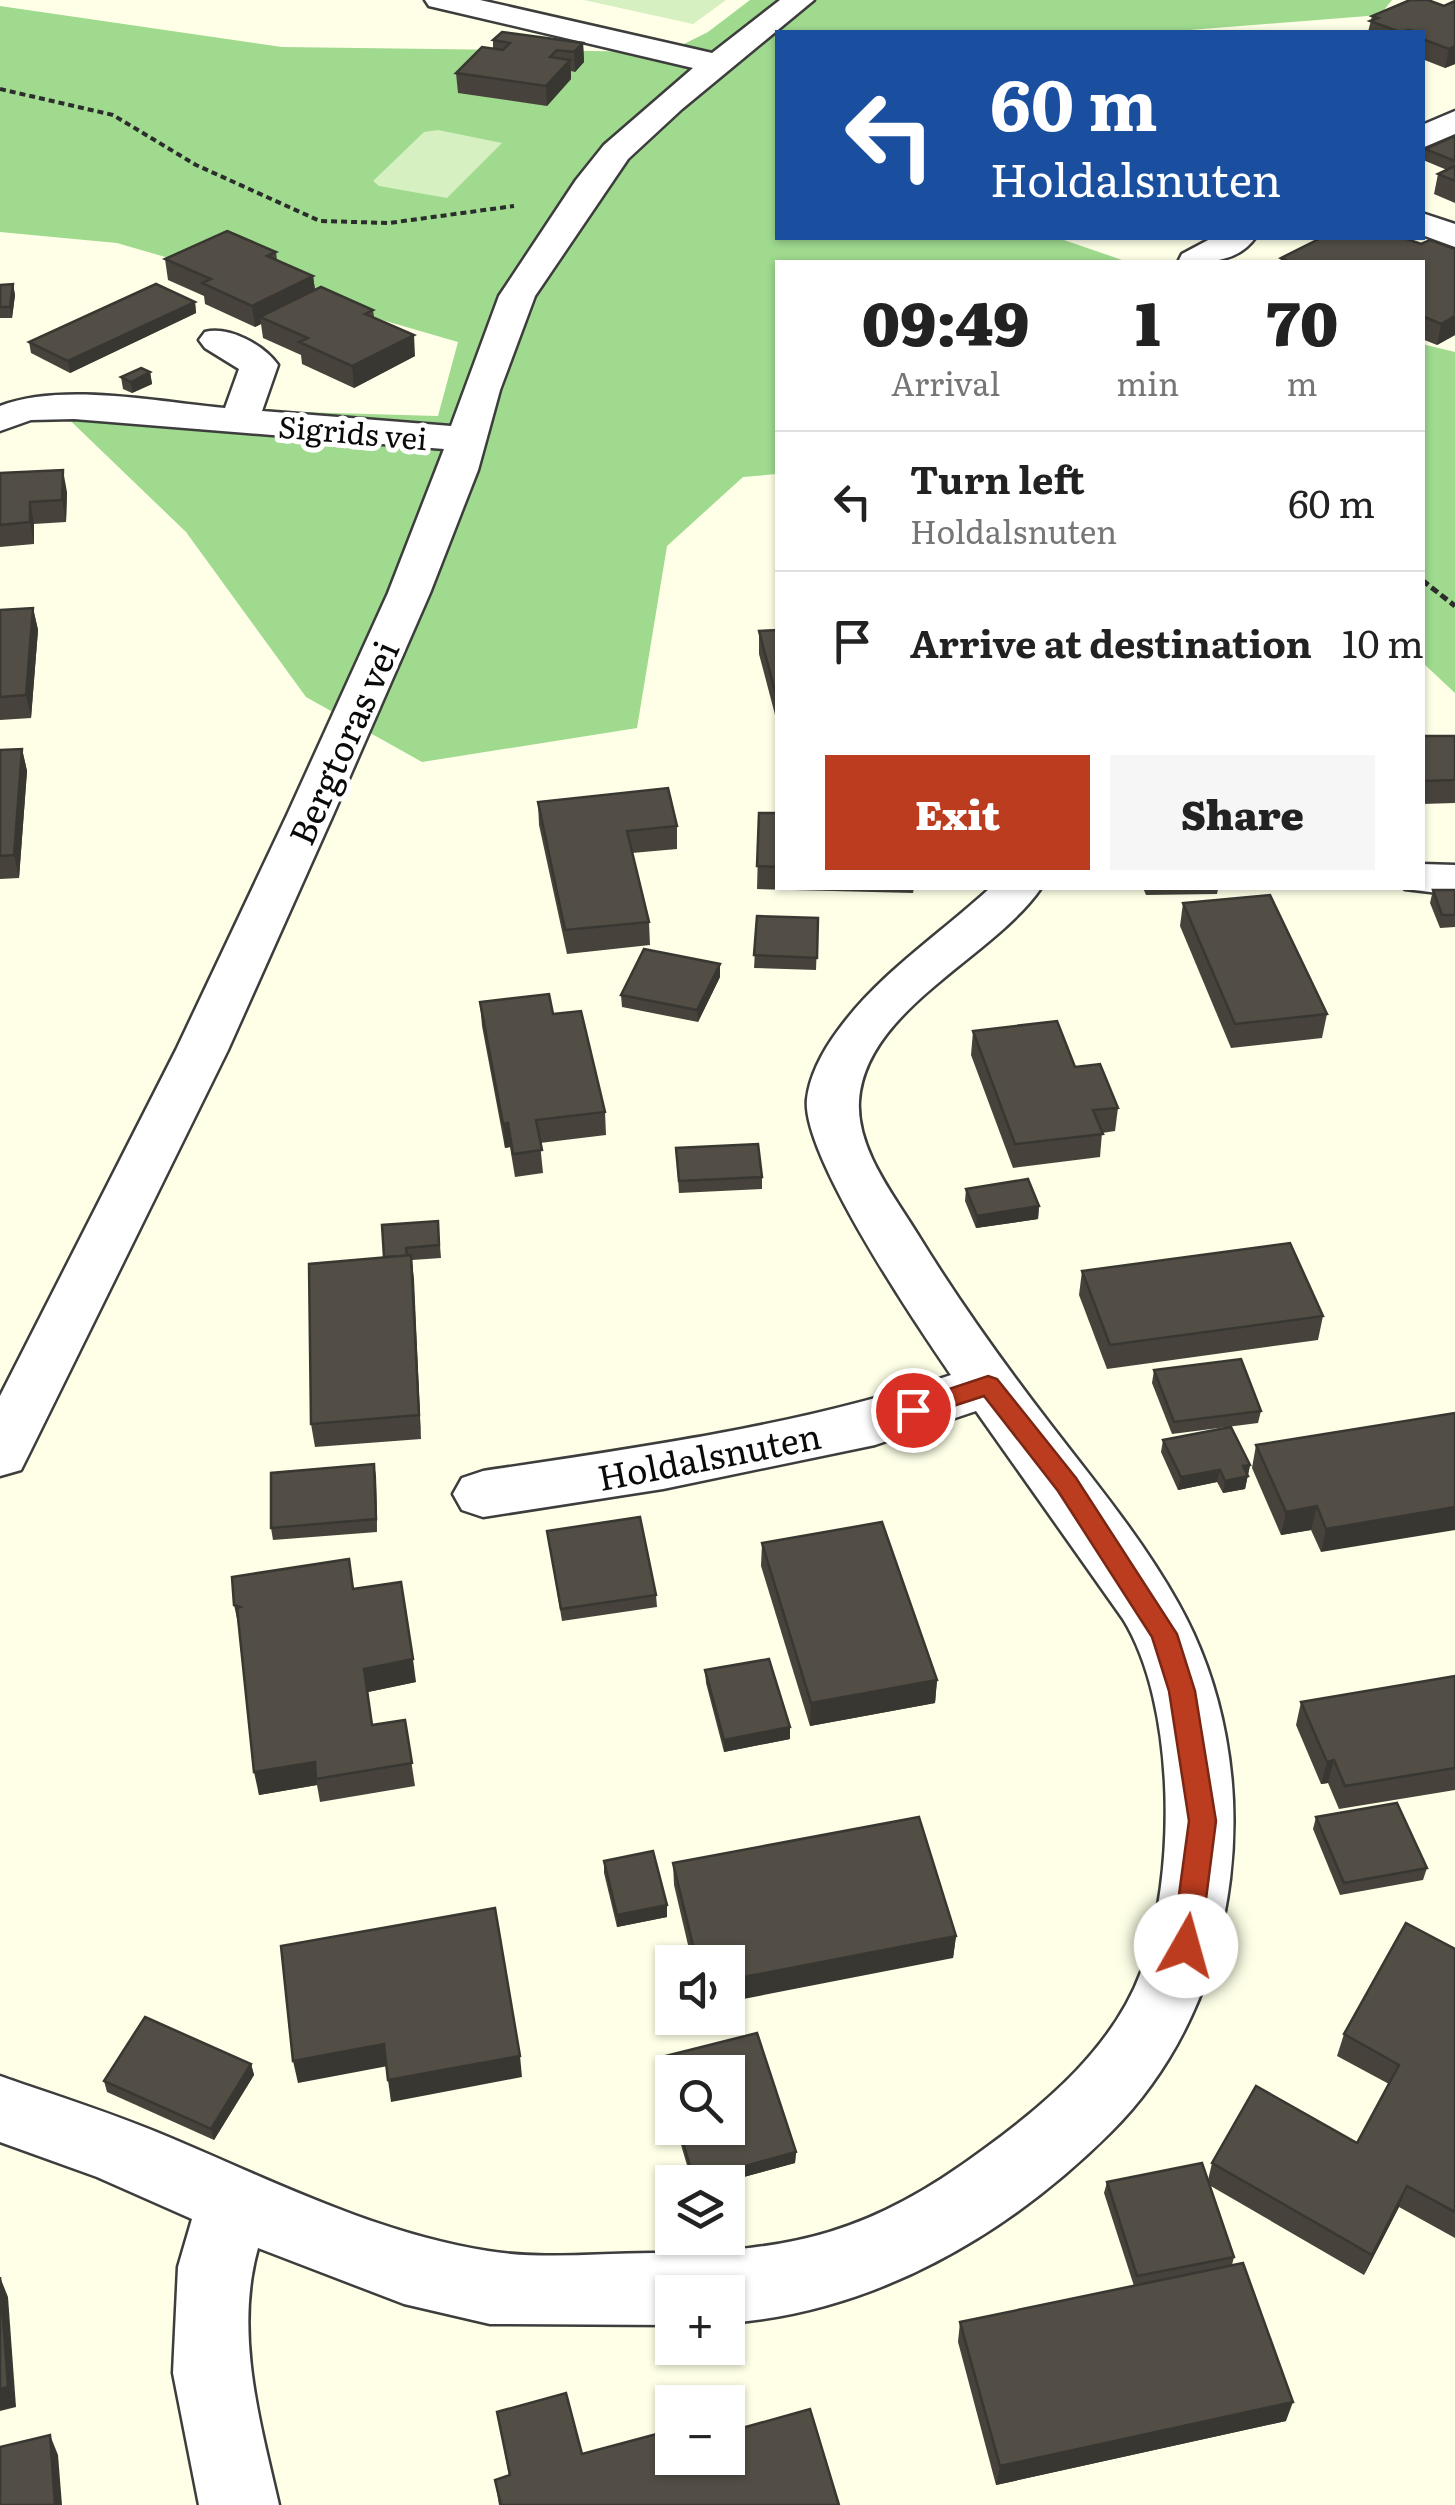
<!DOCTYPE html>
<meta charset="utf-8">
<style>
:root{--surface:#fff;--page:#f6f6f6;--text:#222;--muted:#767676;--line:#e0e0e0;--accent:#bc3c1f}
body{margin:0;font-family:Literata,serif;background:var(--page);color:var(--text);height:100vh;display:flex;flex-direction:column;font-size:38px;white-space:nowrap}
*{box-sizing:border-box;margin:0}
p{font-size:32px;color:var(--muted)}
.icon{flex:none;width:55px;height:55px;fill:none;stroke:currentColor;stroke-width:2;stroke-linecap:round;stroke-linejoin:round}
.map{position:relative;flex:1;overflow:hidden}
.details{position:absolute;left:775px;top:260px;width:650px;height:630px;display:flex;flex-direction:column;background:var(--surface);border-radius:0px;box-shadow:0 2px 8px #0004}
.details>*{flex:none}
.top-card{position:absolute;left:775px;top:30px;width:650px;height:210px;border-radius:0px;box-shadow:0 2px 8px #0004;background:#1a4fa0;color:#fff;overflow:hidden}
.controls{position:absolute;left:655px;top:1945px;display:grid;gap:20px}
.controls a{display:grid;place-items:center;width:90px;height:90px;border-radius:0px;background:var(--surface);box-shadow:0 2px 8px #0004;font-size:50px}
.pin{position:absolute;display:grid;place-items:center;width:85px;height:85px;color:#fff;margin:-42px;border:5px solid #fff;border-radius:50%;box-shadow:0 2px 10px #0007}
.me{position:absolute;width:110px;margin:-55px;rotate:7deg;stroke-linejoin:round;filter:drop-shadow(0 0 8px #0008)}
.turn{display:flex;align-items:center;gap:35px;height:210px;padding:0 50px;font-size:45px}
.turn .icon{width:130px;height:130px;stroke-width:2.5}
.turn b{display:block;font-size:70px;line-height:85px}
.eta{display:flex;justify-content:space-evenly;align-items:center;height:170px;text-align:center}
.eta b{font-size:60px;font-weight:800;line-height:70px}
.primary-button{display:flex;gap:20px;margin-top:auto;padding:20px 50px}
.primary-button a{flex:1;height:115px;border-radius:0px;background:var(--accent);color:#fff;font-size:40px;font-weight:800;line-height:115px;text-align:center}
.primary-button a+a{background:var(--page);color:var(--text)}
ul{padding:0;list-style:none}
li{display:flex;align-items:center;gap:30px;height:140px;padding:0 50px;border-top:2px solid var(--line)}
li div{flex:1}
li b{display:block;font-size:38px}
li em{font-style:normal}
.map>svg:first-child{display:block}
</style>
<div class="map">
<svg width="1455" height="2505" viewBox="0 0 1455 2505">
<rect width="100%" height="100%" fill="#feffe6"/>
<!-- forest -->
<g fill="#9fda8f">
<polygon points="750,0 1392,0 1380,15 1164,32 778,32 778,238 1058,238 1128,262 778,262 777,474 743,477 667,546 637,728 422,762 306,697 186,532 54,405 438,416 458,342 117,243 0,232 0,6 282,47 668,52 708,32"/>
<polygon points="1422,344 1455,352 1455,693 1423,663"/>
</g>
<!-- pitch -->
<g fill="#d6f0c2">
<polygon points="584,0 726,0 693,24"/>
<polygon points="438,130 502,143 447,198 379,186 373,181 424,132"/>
</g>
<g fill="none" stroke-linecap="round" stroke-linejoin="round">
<!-- minor casing -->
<g stroke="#3d3d3d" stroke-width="5">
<g id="minor">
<path d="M425 0H480L712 53 780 0H814L682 109 628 159 535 296 500 390 478 470 430 593 333 815 228 1050 29 1454 21 1470 0 1476V1396L176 1050 287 815 388 593 444 449 74 419 31 420 0 431V406C62 382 158 402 225 408L239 369 205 348 199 340 205 332C229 326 264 345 278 365L262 411 451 426 499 296 576 180 604 145 693 68 429 6Z"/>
<polygon points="1455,111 1455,134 1422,148 1422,125"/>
<polygon points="1422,213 1455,224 1455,247 1422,235"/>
<path d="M1212 238H1255C1236 264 1206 262 1178 262L1182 254Z"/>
<polygon points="1422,864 1455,865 1455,895 1405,889 1422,888"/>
<path d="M990 888H1041C994 957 865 1009 859 1101 856 1150 896 1198 920 1238 960 1303 1004 1364 1051 1425 1095 1482 1143 1540 1178 1603 1271 1768 1246 1998 1111 2132 1008 2235 875 2312 728 2323V2292H672V2325L490 2324 404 2304 258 2248C234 2333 260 2422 279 2505H199L173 2373 178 2267 192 2219 97 2177 0 2142V2076C57 2096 115 2114 171 2138 275 2182 376 2233 488 2251 542 2260 599 2253 653 2253 793 2252 871 2233 984 2149 1047 2103 1113 2047 1141 1972 1176 1878 1177 1706 1123 1619L976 1411 875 1445 663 1489 483 1517 462 1510 453 1494 462 1478 483 1471C640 1447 800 1426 951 1375 916 1324 801 1154 807 1099 810 1074 824 1049 839 1029 880 973 939 935 990 888Z"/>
</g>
</g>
<!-- path-far1 -->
<polyline stroke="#2c2c2c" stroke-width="4" stroke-dasharray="6 4" stroke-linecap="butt" points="0,89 113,115 196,165 320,221 389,223 514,206"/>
<!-- path -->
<polyline stroke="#2c2c2c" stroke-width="5" stroke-dasharray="8 4" stroke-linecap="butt" points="1422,580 1455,606"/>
<!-- minor -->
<use href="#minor" fill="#fff" fill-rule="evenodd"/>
</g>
<!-- wall -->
<g fill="#47433c">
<polygon points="1455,1 1455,64 1445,68 1422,59 1422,32 1368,32 1372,16 1444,6"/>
<polygon points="493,40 583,43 584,62 575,72 571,71 571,79 547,106 458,93 456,73 493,48"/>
<polygon points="1455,136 1455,203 1434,194 1438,174 1447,170 1423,160 1425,149"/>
<polygon points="1321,238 1404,238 1421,244 1430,240 1455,249 1455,335 1437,345 1422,339 1422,262 1280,262 1281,258"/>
<polygon points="276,252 277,260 313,276 315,290 373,310 374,317 415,356 354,388 302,364 301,355 263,338 261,324 255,327 205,304 204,296 168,280 165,259"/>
<polygon points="13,284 15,295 12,318 0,318 0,285"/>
<polygon points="195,302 196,313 70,373 31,353 29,342"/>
<polygon points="150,372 152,384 132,393 123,389 121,377"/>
<polygon points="0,473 67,492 66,522 34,524 34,544 0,547"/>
<polygon points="33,608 38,630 31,718 0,720 0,610"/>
<polygon points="778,630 778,726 759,654 759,631"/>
<polygon points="1422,736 1455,736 1455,803 1422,804"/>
<polygon points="22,749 27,771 19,878 0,879 0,750"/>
<polygon points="538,802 677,826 677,849 632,853 649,922 650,945 567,954 539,825"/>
<polygon points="759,813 778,813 778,888 914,888 913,893 757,889"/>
<polygon points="1143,888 1236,888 1218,889 1217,894 1146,895"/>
<polygon points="1433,890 1455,890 1455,927 1440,928 1430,903"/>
<polygon points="1183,903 1327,1014 1322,1038 1231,1048 1180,926"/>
<polygon points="757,916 818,918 816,970 754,968"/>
<polygon points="720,964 720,977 698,1022 622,1007 621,995"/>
<polygon points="480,1002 605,1112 606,1135 540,1143 543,1173 515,1177 510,1147 505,1148 482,1026"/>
<polygon points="973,1031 1075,1067 1118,1108 1115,1131 1102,1133 1100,1157 1013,1168 971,1055"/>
<polygon points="676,1148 762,1177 762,1189 679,1193"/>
<polygon points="966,1189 1039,1206 1038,1219 976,1228 965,1201"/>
<polygon points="438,1221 441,1258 412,1260 421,1439 315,1447 311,1424 384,1257"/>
<polygon points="1082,1271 1323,1316 1318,1340 1107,1369 1079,1295"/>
<polygon points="1154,1370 1261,1411 1258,1423 1172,1434 1152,1383"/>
<polygon points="1455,1413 1321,1552 1311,1530 1281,1535 1252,1468 1256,1445"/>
<polygon points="1163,1440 1250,1465 1245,1489 1223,1493 1217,1482 1178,1490 1161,1452"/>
<polygon points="376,1476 377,1532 273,1540 271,1528"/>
<polygon points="547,1531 656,1595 657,1607 562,1621"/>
<polygon points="762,1543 937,1680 935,1703 810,1726 761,1566"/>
<polygon points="354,1589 416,1682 368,1692 372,1725 405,1720 415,1786 320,1802 317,1785 259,1795 239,1628 234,1605"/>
<polygon points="705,1670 790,1739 724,1752 706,1683"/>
<polygon points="1455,1676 1455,1790 1339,1809 1328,1783 1321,1784 1296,1725 1301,1702"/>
<polygon points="1316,1817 1427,1868 1423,1880 1340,1895 1313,1829"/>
<polygon points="604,1861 667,1917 617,1927 604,1873"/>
<polygon points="673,1863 956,1936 953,1958 692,1962 674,1885"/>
<polygon points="1455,1949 1455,2238 1399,2207 1364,2275 1209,2185 1234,2257 1232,2265 1286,2421 996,2485 958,2342 960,2322 1134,2286 1104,2193 1107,2182 1208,2180 1212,2163 1357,2143 1389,2084 1337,2056 1344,2034"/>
<polygon points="658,2058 796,2152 795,2163 725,2182 692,2182 676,2128 728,2128 672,2072 672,2117 658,2069"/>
<polygon points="251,2064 254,2075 214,2140 107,2092 104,2081"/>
<polygon points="497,2412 582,2454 672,2458 839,2505 499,2505 495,2480 509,2476"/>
</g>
<!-- shaded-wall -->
<g fill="#393731">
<polygon points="583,43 584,62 575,72 574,52"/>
<polygon points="1455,46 1455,64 1445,68 1449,49"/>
<polygon points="570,60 571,79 547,106 546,86"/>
<polygon points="313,276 316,297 260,317 261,324 255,327 252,306"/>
<polygon points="13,284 15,295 12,318 10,307"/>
<polygon points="195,302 196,313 70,373 68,361"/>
<polygon points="1455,316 1455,335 1437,345 1441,324"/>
<polygon points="414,335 415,356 354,388 352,366"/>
<polygon points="150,372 152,384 132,393 131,382"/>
<polygon points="63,470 67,492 66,522 62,500"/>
<polygon points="30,502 34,524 34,544 30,522"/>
<polygon points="33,608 38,630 31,718 26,695"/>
<polygon points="22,749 27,771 19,878 14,855"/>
<polygon points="720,964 720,977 698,1022 697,1010"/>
<polygon points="508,1123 510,1147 505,1148 503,1124"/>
<polygon points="1039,1206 1038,1219 976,1228 977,1216"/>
<polygon points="411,1255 414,1279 421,1439 419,1415"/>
<polygon points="374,1464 376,1476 377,1532 376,1519"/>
<polygon points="1250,1465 1245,1489 1223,1493 1225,1481 1243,1466"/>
<polygon points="1220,1470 1217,1482 1178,1490 1181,1477"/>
<polygon points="1317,1506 1311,1530 1281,1535 1286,1512"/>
<polygon points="1455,1507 1455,1530 1321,1552 1326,1529"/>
<polygon points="413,1659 416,1682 368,1692 364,1669"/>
<polygon points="937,1680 935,1703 810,1726 811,1703"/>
<polygon points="790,1727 790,1739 724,1752 724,1740"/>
<polygon points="1334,1760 1328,1783 1321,1784 1327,1762"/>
<polygon points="315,1762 317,1785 259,1795 254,1772"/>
<polygon points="667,1905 667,1917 617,1927 617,1915"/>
<polygon points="956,1936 953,1958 728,2002 728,1980"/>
<polygon points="384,2044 388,2066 298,2083 293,2061"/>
<polygon points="520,2056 522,2077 391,2102 388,2080"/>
<polygon points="251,2064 254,2075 214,2140 211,2129"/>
<polygon points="796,2152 795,2163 725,2182 694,2182 694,2180"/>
<polygon points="1407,2186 1399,2207 1364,2275 1372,2255"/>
<polygon points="0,2277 8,2297 16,2407 0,2411"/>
<polygon points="1293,2402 1286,2421 996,2485 1000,2466"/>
<polygon points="50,2435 58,2455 62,2505 55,2505"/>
</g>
<!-- building -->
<g fill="#524e46" stroke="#393731" stroke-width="2.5">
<polygon points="1410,0 1428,0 1444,6 1455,1 1455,46 1449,49 1422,39 1422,32 1411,32 1414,31 1409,30 1400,32 1370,21 1378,18 1372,16"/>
<polygon points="502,32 583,43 574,52 557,50 550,57 570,60 546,86 456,73 482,47 503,50 510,43 493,40"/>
<polygon points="1455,136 1455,161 1425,149"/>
<polygon points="1455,166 1455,181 1438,174"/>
<polygon points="227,231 276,252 267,256 313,276 252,306 202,283 211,279 165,259"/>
<polygon points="1321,238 1404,238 1421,244 1430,240 1455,249 1455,316 1441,324 1422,316 1422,262 1291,262 1281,258"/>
<polygon points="13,284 10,307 0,307 0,285"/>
<polygon points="156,284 195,302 68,361 29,342"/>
<polygon points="321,287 373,310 365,314 414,335 352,366 299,342 308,338 260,317"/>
<polygon points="141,368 150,372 131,382 121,377"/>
<polygon points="63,470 62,500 30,502 30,522 0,525 0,473"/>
<polygon points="33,608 26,695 0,697 0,610"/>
<polygon points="778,630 778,702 759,631"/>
<polygon points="1422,736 1455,736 1455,780 1422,781"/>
<polygon points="22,749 14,855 0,856 0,750"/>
<polygon points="668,788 677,826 627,831 649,922 565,930 538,802"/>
<polygon points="759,813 778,813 778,867 757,866"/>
<polygon points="1433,890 1455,890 1455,915 1442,915"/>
<polygon points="1270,895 1327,1014 1235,1024 1183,903"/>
<polygon points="757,916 818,918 817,958 754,955"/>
<polygon points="644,949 720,964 697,1010 621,995"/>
<polygon points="549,994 553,1014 581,1011 605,1112 536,1120 542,1150 513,1154 508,1123 503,1124 480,1002"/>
<polygon points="1057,1021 1075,1067 1100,1064 1118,1108 1093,1110 1103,1134 1015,1144 973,1031"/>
<polygon points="758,1144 762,1177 679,1181 676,1148"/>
<polygon points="1028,1179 1039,1206 977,1216 966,1189"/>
<polygon points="438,1221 439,1245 406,1248 407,1256 384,1257 382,1225"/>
<polygon points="1290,1243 1323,1316 1110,1345 1082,1271"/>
<polygon points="411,1255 419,1415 311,1424 309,1264"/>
<polygon points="1241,1359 1261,1411 1174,1422 1154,1370"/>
<polygon points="1455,1413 1455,1507 1326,1529 1317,1506 1286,1512 1256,1445"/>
<polygon points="1231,1427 1250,1465 1243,1466 1248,1476 1225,1481 1220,1470 1181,1477 1163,1440"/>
<polygon points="374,1464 376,1519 271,1528 271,1473"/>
<polygon points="640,1517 656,1595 561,1609 547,1531"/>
<polygon points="882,1522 937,1680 811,1703 762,1543"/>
<polygon points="349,1559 353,1589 401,1582 413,1659 364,1669 372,1725 405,1720 412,1763 316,1779 315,1762 254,1772 237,1608 240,1607 234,1605 232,1577"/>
<polygon points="769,1659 790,1727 724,1740 705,1670"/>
<polygon points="1455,1676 1455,1768 1345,1786 1334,1760 1327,1762 1301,1702"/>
<polygon points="1397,1803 1427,1868 1344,1883 1316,1817"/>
<polygon points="919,1817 956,1936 728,1980 728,1962 697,1962 673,1863"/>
<polygon points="653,1851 667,1905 617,1915 604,1861"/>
<polygon points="495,1908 520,2056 388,2080 384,2044 293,2061 281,1946"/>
<polygon points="1406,1923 1455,1949 1455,2212 1407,2186 1372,2255 1212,2163 1256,2086 1357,2143 1399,2065 1344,2034"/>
<polygon points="145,2017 251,2064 211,2129 104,2081"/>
<polygon points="757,2033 796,2152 694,2180 679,2128 728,2128 728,2072 672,2072 672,2106 658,2058"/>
<polygon points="1202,2163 1234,2257 1137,2276 1107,2182"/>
<polygon points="1243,2263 1293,2402 1000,2466 960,2322"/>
<polygon points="0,2277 8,2387 0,2389"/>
<polygon points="566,2393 582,2454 672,2430 672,2458 728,2458 728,2432 810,2409 839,2505 501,2505 495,2480 510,2475 497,2412"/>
<polygon points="50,2435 55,2505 0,2505 0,2447"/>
</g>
<!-- route -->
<polygon fill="#bc3c1f" stroke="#7a2714" stroke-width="2.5" points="988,1376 997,1379 1076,1478 1177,1634 1195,1691 1216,1821 1200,1946 1196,1955 1186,1959 1176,1955 1172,1946 1189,1821 1169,1691 1152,1637 1058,1491 984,1396 913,1419 901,1410 904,1404"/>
<g text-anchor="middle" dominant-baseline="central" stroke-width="10" stroke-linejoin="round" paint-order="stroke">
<!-- far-street labels -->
<g font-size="30" fill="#0a0a0a" stroke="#fff">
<text transform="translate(353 431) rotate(5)">Sigrids vei</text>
</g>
<!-- street labels -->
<g font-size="35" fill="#0a0a0a" stroke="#fff">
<text transform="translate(342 742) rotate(-66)">Bergtoras vei</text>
<text transform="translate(709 1455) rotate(-11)">Holdalsnuten</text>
</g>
</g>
</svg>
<div class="controls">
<a><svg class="icon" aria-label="sound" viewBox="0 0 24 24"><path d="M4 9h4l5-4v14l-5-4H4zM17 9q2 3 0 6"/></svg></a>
<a><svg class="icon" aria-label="search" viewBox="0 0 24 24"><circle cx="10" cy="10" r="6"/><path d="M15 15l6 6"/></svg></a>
<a><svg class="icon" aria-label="layers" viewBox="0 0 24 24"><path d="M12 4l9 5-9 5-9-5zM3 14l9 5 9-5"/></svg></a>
<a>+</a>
<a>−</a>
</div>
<div class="pin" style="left:913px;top:1410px;background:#d93025"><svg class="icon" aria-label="arrive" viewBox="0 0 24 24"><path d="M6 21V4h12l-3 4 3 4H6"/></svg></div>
<svg class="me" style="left:1186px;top:1946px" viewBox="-20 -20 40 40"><circle r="19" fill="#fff"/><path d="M0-13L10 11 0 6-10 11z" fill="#bc3c1f"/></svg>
<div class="top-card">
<div class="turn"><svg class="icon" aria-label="left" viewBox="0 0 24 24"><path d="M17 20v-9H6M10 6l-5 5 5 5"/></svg><div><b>60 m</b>Holdalsnuten</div></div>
</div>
<section class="details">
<div class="eta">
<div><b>09:49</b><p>Arrival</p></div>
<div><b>1</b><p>min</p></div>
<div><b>70</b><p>m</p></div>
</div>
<ul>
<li><svg class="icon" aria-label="left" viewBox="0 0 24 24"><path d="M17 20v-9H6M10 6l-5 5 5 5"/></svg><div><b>Turn left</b><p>Holdalsnuten</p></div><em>60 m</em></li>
<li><svg class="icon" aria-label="arrive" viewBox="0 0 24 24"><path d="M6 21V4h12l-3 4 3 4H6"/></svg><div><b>Arrive at destination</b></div><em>10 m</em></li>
</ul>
<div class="primary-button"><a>Exit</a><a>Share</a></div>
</section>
</div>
